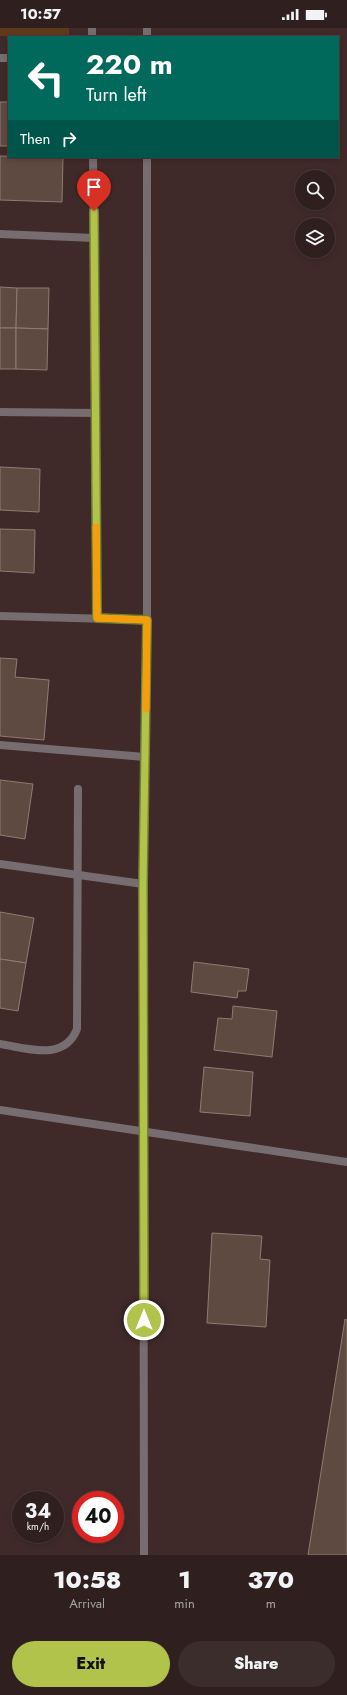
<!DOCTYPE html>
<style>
:root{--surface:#2f201f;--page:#3b2d2c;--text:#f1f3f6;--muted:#a7a3a4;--line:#4a3e3d;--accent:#b2c34c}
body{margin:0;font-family:Jost,sans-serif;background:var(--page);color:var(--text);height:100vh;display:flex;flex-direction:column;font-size:15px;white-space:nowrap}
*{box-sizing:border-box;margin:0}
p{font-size:13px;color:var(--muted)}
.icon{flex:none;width:22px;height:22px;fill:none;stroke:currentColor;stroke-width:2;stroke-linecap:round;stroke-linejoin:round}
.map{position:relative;height:1527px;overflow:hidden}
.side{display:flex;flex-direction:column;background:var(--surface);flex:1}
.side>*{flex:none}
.top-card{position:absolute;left:8px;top:8px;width:331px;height:122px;border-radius:0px;box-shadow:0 2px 6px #0003,0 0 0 1px var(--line);background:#00695c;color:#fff;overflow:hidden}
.buttons{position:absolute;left:295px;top:142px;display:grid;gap:8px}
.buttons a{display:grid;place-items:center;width:40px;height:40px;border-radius:50%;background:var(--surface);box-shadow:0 2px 6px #0003,0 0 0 1px var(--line);font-size:20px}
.speed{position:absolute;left:12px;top:1463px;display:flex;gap:8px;font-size:20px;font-weight:700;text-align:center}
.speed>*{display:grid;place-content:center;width:52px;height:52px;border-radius:50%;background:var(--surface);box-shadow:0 2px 6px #0003,0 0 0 1px var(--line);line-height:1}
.speed small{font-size:10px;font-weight:400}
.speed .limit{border:6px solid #d22;background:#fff;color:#111}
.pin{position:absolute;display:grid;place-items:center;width:34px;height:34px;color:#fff;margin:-41px -17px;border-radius:50% 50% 50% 0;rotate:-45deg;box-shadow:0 0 4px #0007}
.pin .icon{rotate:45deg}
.me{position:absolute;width:44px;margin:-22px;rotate:0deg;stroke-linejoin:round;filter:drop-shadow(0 0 3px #0008)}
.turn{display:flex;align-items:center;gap:14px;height:84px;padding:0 12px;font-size:18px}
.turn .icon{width:52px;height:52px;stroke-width:2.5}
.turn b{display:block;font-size:28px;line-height:34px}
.then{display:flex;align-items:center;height:38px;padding:0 12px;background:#0003;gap:8px;font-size:15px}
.eta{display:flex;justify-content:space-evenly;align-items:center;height:68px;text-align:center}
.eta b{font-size:24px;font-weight:800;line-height:28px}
.action{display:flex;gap:8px;margin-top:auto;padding:8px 12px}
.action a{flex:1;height:46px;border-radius:24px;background:var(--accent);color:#111;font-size:16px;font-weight:800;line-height:46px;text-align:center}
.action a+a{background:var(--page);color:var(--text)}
.status{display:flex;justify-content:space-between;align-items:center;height:28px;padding:0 20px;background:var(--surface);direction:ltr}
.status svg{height:11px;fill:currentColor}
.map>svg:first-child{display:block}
</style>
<div class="status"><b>10:57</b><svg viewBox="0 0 49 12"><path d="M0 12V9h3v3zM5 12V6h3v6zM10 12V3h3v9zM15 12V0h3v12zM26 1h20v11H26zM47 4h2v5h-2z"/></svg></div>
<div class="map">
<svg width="347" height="1527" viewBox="0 0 347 1527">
<rect width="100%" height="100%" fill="#3f2a29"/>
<!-- green -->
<polygon fill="#5e3a1a" points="0,0 69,0 69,9 0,8"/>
<!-- building -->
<g fill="#5f4a42" stroke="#917a71">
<rect x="0" y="74" width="9" height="44"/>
<polygon points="0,128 63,130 62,174 0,172"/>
<polygon points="0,259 17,260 16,300 0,300"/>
<polygon points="17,260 49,260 48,301 16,300"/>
<rect x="0" y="300" width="16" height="41"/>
<polygon points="16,300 48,301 47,342 16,341"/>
<polygon points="0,439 40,441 39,484 0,482"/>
<polygon points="0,501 35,502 34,545 0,543"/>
<polygon points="0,630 17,631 15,649 49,652 44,712 0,708"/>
<polygon points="0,752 33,756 25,811 0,807"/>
<polygon points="0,884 34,890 26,935 0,931"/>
<polygon points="0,931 26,935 18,983 0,980"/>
<polygon points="194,934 249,941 246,963 238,963 237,970 191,964"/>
<polygon points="233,978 277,983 272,1029 214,1022 218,990 232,991"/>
<polygon points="204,1039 253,1044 250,1088 200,1084"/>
<polygon points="212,1205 262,1208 260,1231 270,1232 266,1299 207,1295"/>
<polygon points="345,1291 347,1292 347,1527 308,1527"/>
</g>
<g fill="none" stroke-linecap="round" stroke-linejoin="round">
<!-- service -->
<polyline stroke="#776c6f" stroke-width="8" points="0,717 145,729"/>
<!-- minor -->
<g stroke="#776c6f" stroke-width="8">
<polyline points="92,0 92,9"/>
<polyline points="0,30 9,30"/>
<polyline points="93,129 97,590"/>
<polyline points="0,206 94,210"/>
<polyline points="0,384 95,385"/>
<polyline points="0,588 147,592"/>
<polyline points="0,836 143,856"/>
<path d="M0 1016C27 1020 64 1034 77 1001L78 761"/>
<polyline points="0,1082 347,1134"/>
</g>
<!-- tertiary -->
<g stroke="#776c6f" stroke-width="8">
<polyline points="147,0 147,9"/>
<polyline points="144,1527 143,856 147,592 147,129"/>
</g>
</g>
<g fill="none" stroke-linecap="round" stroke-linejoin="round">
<!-- route casing -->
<g stroke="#747f31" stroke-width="10">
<polyline id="route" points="94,183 97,590 147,592 143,856 144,1292"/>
</g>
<!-- route -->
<use href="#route" stroke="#b2c34c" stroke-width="7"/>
<!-- slow -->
<polyline stroke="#f59e0b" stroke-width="7" points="96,499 97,590 147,592 146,681"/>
</g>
</svg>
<div class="buttons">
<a><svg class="icon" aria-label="search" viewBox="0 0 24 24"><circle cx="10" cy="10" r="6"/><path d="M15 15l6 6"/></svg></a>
<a><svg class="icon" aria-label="layers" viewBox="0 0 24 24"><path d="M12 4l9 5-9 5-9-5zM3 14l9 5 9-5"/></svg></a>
</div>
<div class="speed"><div>34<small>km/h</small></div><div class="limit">40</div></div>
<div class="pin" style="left:94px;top:183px;background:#d93025"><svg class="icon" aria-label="arrive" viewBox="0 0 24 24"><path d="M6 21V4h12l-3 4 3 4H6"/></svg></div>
<svg class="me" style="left:144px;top:1292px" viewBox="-20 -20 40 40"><circle r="17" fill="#b2c34c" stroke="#fff" stroke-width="3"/><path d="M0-11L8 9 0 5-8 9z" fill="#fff"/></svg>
<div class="top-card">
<div class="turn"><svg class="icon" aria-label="left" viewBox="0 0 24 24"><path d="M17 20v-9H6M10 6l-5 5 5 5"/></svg><div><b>220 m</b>Turn left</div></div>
<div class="then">Then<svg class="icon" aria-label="right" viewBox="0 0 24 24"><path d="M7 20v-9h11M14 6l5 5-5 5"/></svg></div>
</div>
</div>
<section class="side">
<div class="eta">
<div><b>10:58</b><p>Arrival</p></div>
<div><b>1</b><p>min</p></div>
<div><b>370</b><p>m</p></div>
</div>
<div class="action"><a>Exit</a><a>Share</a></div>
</section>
